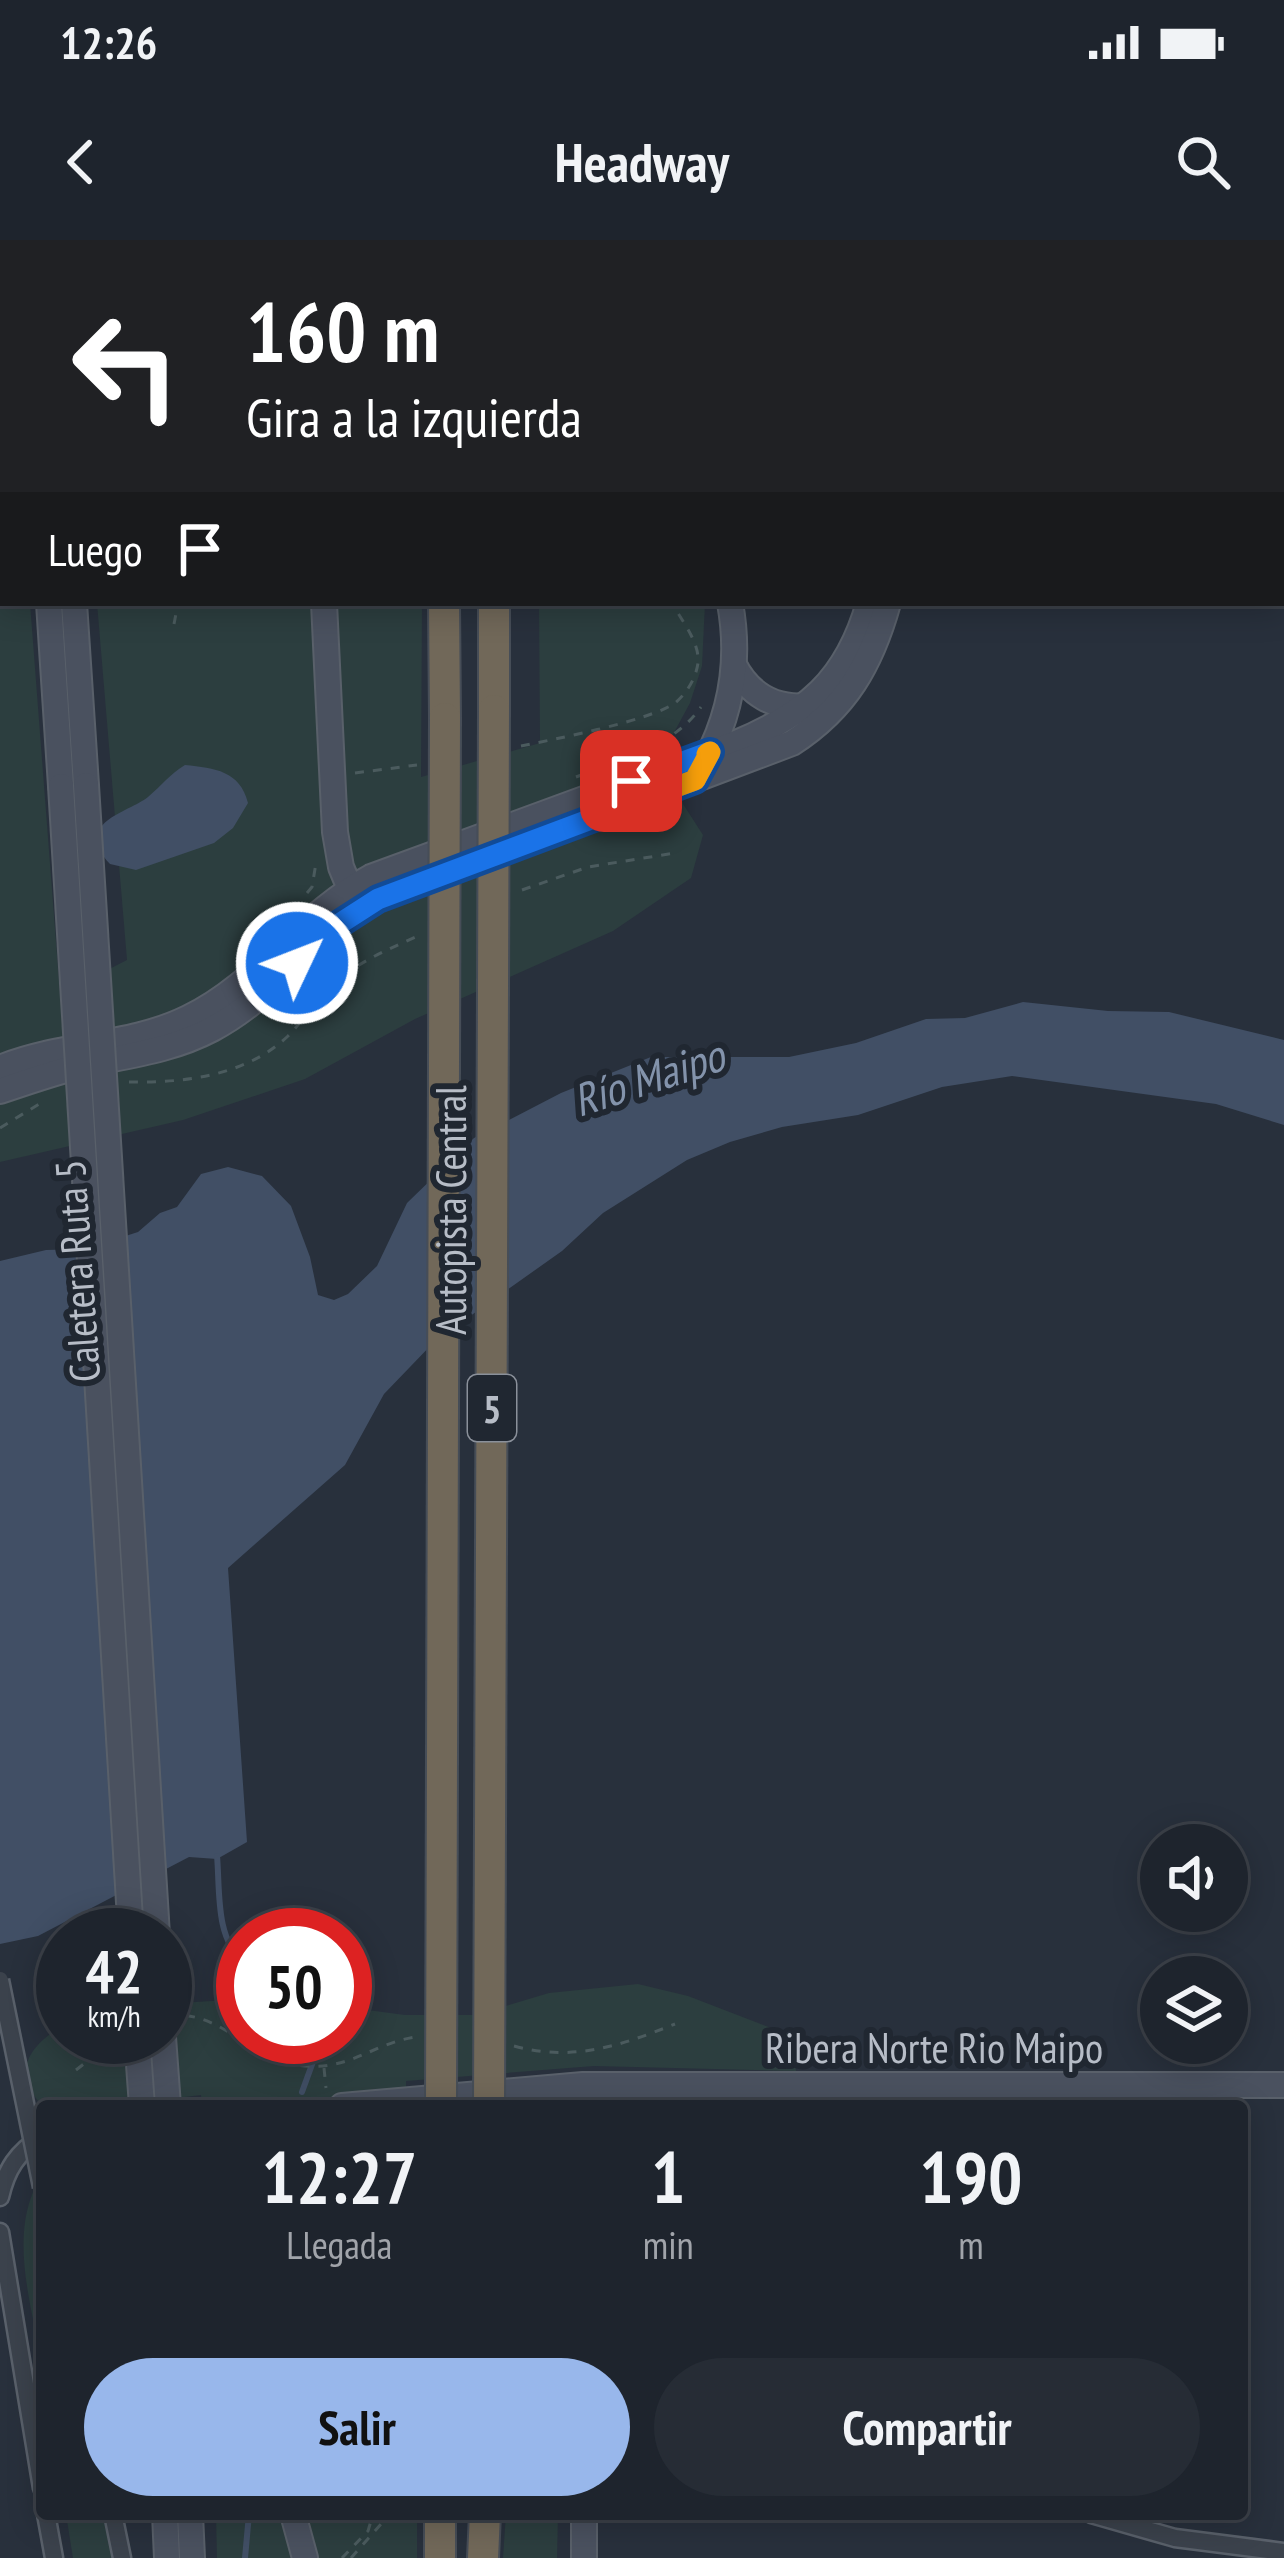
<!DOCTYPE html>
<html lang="es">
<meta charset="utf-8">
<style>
:root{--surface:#1e242d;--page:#262c35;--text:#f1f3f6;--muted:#a1a4aa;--line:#3c4149;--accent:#98b7eb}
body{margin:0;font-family:"PT Sans Narrow",sans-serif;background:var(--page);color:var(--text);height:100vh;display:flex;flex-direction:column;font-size:45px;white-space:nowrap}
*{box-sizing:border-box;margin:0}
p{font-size:39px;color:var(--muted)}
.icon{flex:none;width:66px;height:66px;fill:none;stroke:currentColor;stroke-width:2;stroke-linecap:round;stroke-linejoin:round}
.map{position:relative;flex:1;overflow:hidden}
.details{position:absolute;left:36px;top:1860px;width:1212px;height:420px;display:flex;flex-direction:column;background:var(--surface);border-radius:12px;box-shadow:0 6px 30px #0003,0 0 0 3px var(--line)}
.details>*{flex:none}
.banner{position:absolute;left:0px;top:0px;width:1284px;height:366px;box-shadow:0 6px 30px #0003,0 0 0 3px var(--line);background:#202124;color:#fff;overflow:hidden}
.buttons{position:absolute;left:1140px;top:1584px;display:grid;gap:24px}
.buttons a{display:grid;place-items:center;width:108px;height:108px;border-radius:50%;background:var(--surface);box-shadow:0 6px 30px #0003,0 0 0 3px var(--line);font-size:60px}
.speed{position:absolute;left:36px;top:1668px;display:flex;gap:24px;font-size:60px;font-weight:700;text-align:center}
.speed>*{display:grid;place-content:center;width:156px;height:156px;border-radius:50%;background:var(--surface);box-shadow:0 6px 30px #0003,0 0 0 3px var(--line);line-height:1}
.speed small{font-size:30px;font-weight:400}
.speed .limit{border:18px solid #d22;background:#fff;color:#111}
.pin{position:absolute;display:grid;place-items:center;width:102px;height:102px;color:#fff;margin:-51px;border-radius:24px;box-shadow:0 6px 18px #0006}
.me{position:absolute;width:132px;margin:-66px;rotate:47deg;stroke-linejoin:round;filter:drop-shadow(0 0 9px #0008)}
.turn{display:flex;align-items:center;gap:42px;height:252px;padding:0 48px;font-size:54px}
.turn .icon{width:156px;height:156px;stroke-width:2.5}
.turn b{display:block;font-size:84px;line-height:102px}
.then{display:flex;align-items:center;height:114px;padding:0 48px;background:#0003;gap:24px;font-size:45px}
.eta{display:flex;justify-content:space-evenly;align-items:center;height:204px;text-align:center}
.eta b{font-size:72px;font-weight:700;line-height:84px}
.button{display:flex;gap:24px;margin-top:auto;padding:24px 48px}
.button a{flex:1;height:138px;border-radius:72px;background:var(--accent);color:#111;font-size:48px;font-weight:700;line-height:138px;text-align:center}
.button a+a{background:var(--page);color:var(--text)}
.status{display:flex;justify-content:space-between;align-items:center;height:84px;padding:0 60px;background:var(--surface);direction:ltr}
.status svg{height:33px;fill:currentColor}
header{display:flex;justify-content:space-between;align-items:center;height:156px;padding:0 48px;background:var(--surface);font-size:54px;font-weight:700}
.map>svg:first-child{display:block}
</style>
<div class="status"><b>12:26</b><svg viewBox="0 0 49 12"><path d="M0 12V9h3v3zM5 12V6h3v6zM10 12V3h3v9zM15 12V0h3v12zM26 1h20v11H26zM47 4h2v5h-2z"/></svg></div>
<header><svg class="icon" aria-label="back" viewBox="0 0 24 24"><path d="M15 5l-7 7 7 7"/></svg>Headway<svg class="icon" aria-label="search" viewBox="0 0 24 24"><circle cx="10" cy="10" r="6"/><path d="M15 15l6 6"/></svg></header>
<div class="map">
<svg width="1284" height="2318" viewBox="0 0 1284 2318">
<rect width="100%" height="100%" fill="#28303c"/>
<!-- green -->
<g fill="#2c3e3f">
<polygon points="0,270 3,363 30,363 60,754 127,720 97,363 422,363 421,537 540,503 539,363 705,363 702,426 690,463 671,498 683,564 703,595 691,638 613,691 415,779 305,839 183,880 0,922"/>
<path d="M638 1744 688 1756 792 1796 796 1831 594 1826 406 1841V1866H202L201 1855 112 1866 42 1867C38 1860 28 1849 26 1841 21 1816 44 1796 63 1786V1797H165V1764L243 1759V1797H345V1767L405 1775H476L549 1753Z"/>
<path d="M33 1952 42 1994V2126C33 2070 11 2006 33 1952Z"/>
<polygon points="66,2274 105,2274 115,2318 73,2318"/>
<polygon points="216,2274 417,2274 417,2318 217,2318"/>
<polygon points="506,2274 558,2274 557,2318 503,2318"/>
</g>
<!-- water -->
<g fill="#414f65">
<path d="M185 525C215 528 240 531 248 563L233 588 214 603 136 630 110 624C72 582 128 573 148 557 161 546 170 534 185 525Z"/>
<polygon points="1023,762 1108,771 1169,772 1284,800 1284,885 1216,864 1012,836 942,847 858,875 782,887 730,902 687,920 603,973 562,1011 435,1101 384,1154 345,1225 228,1328 247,1602 217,1619 189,1617 38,1696 0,1704 0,1021 46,1010 85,1009 138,992 160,973 177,967 201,934 228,927 262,936 291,966 310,1017 318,1055 334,1060 348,1054 377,1026 407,963 474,898 561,853 651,817 789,817 856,803 926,779 965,778"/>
</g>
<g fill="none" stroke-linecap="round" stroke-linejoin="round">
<!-- stream -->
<g stroke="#414f65" stroke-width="6">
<path d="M217 1616C220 1647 215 1701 243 1719"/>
<polyline points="302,1852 322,1797"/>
<polyline points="245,2318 249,2274"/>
</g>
<!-- street casing -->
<g stroke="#59606a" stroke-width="21">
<g id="street">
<polyline points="892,0 895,3"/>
<polyline points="994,3 998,0"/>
<polyline points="1215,1866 1221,1847"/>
<path d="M0 1957C6 1930 17 1912 42 1897"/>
<polyline points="0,1992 42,2248"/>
<polyline points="46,2274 54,2318"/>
<polyline points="113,2274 122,2318"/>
<polyline points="1091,2274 1175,2298 1284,2312"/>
</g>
</g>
<!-- secondary casing -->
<g stroke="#59606a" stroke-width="28">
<g id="secondary">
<polyline points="23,0 24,3"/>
<polyline points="49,0 49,3"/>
<polyline points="655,0 656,3"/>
<polyline points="1131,3 1143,0"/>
<polyline points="0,178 3,174"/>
<polyline points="0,240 3,242"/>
<polyline points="49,363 61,546"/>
<polyline points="74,363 86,545"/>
<polyline points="324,363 335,592 341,627 356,663"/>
<path d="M734 425C749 454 774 469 807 466"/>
<path d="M705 522C732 472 740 418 730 363"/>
<path d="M0 828C61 803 129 807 188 778 259 744 302 674 371 637L734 504C806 474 847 441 869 363"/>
<path d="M0 851C29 841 58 831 88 824 131 815 172 810 212 789 275 756 315 693 378 659L792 503C846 468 871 424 888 363"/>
<polyline points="137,1797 142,1866"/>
<polyline points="163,1797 168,1866"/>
<polyline points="342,1866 583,1845 1284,1845"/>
<polyline points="165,2274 167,2318"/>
<polyline points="190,2274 192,2318"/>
<polyline points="293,2274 305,2318"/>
<polyline points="584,2318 584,2274"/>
</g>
</g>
<!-- highway casing -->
<g stroke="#464d57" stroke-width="34">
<g id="highway">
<polyline points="446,3 446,0"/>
<polyline points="496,3 497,0"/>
<polyline points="444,363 445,478"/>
<polyline points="494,470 494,363"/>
<polyline points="440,2318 440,2274"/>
<polyline points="483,2318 485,2274"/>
</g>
</g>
<!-- path -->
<g stroke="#4b5b5e" stroke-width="3" stroke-dasharray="9 9" stroke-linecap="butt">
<polyline points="608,0 608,3"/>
<polyline points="174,384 178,363"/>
<path d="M521 506C555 499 649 481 675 463 687 453 696 438 698 423 700 402 681 380 672 363"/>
<polyline points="355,533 417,525"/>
<path d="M576 537C620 519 672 508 701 467"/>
<polyline points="522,650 588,627 675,613"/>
<polyline points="307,653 312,647 316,623"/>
<polyline points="319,733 321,753"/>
<path d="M129 842C184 843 246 836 288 796 306 778 318 756 338 740 362 720 391 708 420 695"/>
<polyline points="0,888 44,861"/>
<path d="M168 1775C224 1771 245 1817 297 1825 347 1833 371 1804 415 1797"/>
<path d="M514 1806C573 1822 620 1806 675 1784"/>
<polyline points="324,1828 326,1848"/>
<polyline points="76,1830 113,1801"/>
<polyline points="342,2318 368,2291 371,2281 362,2274"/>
<polyline points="351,2318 382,2283 381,2274"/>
</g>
<!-- street -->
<use href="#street" stroke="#3b424c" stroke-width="16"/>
<!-- secondary -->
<use href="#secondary" stroke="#4a515f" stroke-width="24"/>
<!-- highway -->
<use href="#highway" stroke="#716859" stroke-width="30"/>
<!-- street-bridge casing -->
<g stroke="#59606a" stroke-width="21" stroke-linecap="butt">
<polyline id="street-bridge" points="0,1740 42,1947"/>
</g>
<!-- secondary-bridge casing -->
<g stroke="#59606a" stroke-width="28" stroke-linecap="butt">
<g id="secondary-bridge">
<polyline points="86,545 157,1695"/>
<polyline points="61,546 131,1695"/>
</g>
</g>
<!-- highway-bridge casing -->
<g stroke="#464d57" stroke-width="34" stroke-linecap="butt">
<g id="highway-bridge">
<polyline points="441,1866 445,478"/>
<polyline points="489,1866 494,470"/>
</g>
</g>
<!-- street-bridge -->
<use href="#street-bridge" stroke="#3b424c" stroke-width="16"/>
<!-- secondary-bridge -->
<use href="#secondary-bridge" stroke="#4a515f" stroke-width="24"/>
<!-- highway-bridge -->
<use href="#highway-bridge" stroke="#716859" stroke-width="30"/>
</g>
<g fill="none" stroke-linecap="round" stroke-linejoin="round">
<!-- route casing -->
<g stroke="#114b97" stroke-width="30">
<polyline id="route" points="297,723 336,686 378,659 695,540 710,512 631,541"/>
</g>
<!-- route -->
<use href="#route" stroke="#1a73e8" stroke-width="21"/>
<!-- slow -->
<polyline stroke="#f59e0b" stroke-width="21" points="624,566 695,540 710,512 707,514"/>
</g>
<g text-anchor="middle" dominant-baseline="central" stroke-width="12" stroke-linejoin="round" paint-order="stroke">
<!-- shield labels -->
<rect fill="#202731" stroke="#8a909a" stroke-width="3" x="468" y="1135" width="48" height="66" rx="9"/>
<g font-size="39" font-weight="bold" fill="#b7bdc7">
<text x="492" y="1168">5</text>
</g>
<!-- street labels -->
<g font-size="42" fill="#b7bdc7" stroke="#202731">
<text transform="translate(450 970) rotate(-90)">Autopista Central</text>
<text transform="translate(77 1031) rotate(-94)">Caletera Ruta 5</text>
<text x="934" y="1807">Ribera Norte Rio Maipo</text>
</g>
<!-- water labels -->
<g font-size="45" font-style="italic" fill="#8393ab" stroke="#202731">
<text transform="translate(648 837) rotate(-18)">Río Maipo</text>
</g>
</g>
</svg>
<div class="buttons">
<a><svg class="icon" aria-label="sound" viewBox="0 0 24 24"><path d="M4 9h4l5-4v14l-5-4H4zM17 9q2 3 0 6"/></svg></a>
<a><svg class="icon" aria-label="layers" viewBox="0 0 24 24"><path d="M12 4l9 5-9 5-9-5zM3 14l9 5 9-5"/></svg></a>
</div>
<div class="speed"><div>42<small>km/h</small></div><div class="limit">50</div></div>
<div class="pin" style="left:631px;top:541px;background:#d93025"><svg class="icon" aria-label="arrive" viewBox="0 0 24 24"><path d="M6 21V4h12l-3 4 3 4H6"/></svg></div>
<svg class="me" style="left:297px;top:723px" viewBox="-20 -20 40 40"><circle r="17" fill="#1a73e8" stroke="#fff" stroke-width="3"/><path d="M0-11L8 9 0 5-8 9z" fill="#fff"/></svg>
<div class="banner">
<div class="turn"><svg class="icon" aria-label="left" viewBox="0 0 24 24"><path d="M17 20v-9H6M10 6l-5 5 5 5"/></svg><div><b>160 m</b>Gira a la izquierda</div></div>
<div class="then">Luego<svg class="icon" aria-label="arrive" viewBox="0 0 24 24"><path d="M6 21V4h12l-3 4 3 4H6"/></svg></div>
</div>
<section class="details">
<div class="eta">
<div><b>12:27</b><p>Llegada</p></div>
<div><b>1</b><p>min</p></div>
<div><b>190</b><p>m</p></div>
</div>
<div class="button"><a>Salir</a><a>Compartir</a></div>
</section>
</div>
